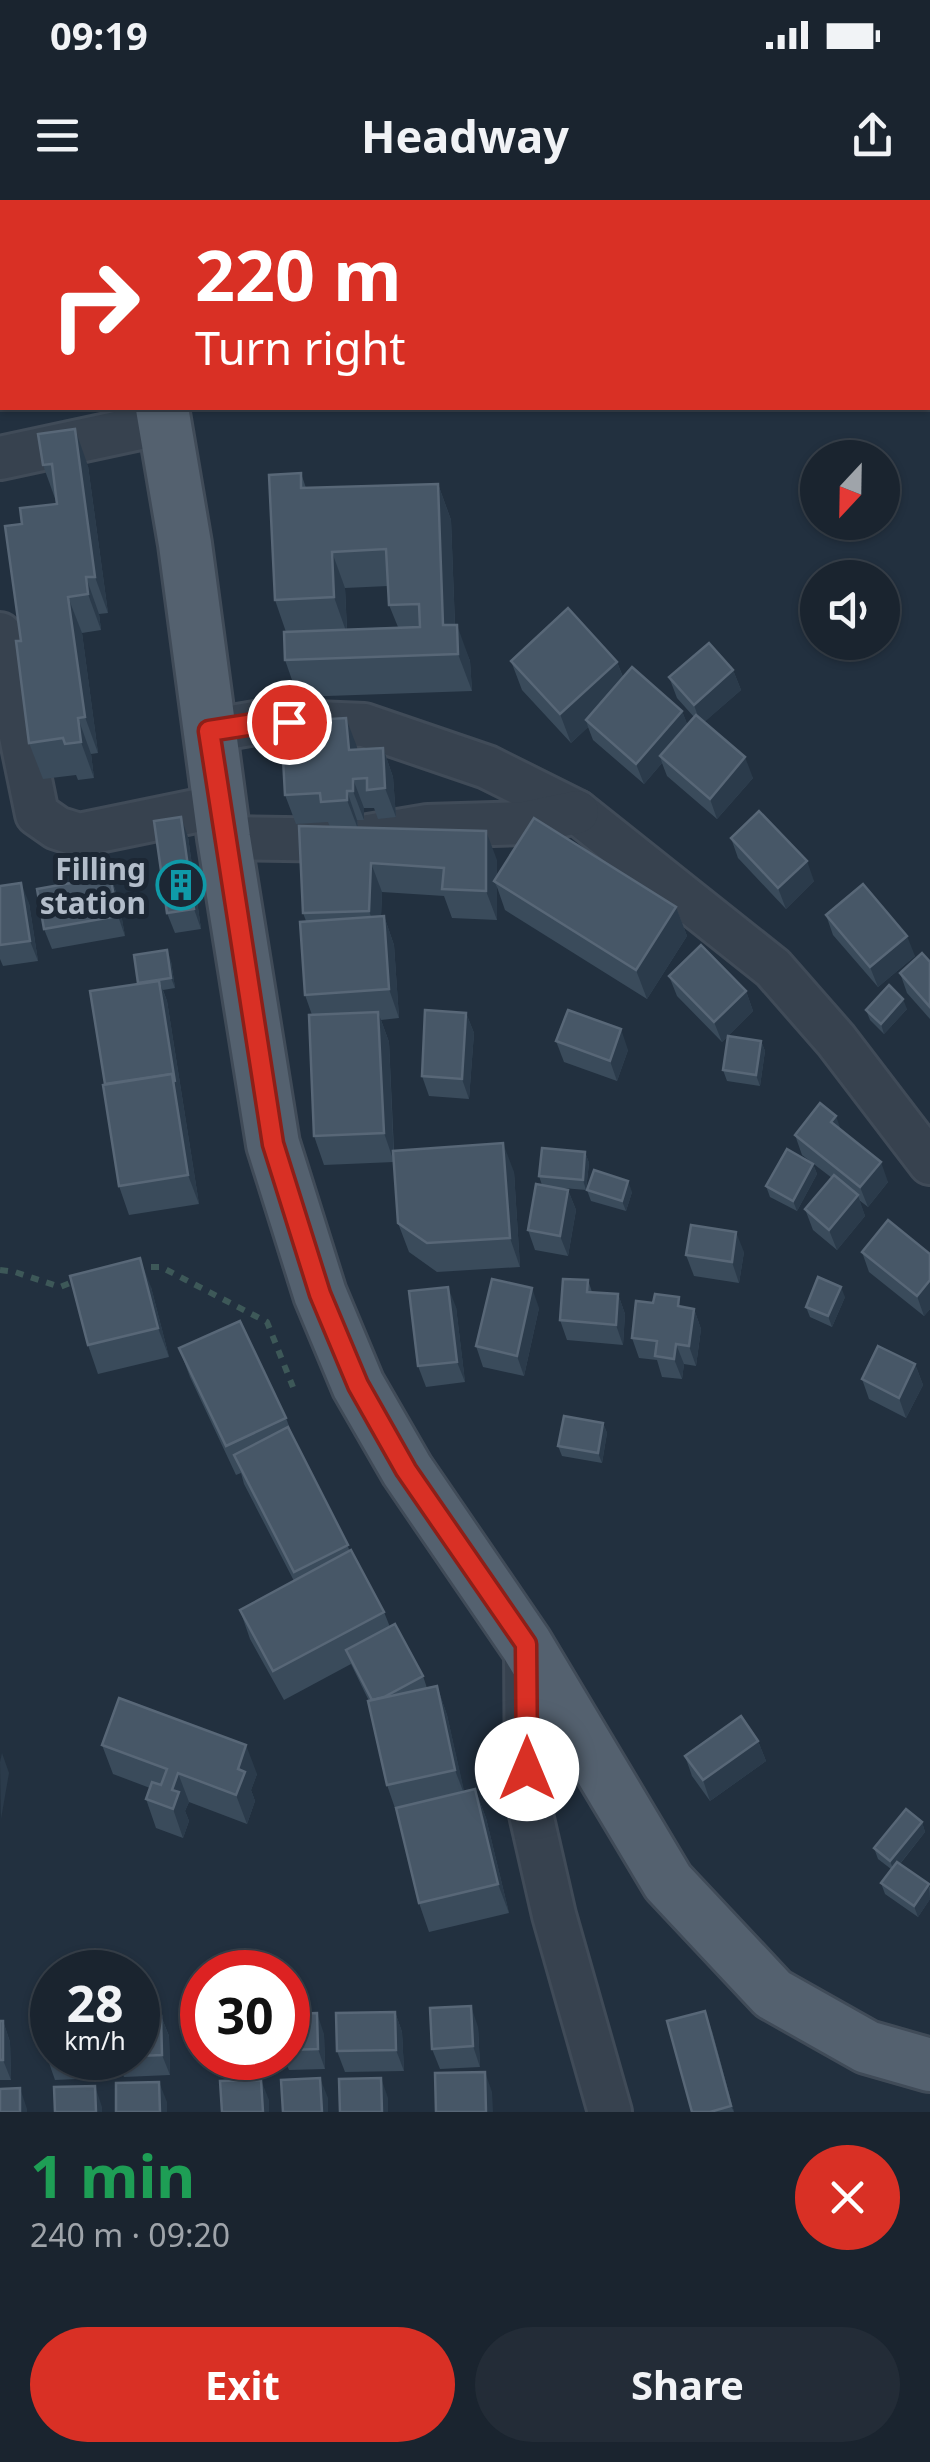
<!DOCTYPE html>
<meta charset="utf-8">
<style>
:root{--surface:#1a242f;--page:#232c37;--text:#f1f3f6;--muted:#9fa4aa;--line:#38414b;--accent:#d93025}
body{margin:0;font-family:"Noto Sans",sans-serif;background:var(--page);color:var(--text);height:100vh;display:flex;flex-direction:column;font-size:38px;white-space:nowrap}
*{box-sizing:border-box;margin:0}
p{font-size:32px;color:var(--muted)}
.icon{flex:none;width:55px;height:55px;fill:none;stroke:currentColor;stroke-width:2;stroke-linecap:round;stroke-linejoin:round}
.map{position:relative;height:1912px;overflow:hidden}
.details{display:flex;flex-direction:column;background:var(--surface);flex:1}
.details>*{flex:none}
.banner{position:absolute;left:0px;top:0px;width:930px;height:210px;box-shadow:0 2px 8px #0004,0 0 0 2px var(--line);background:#d93025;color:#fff;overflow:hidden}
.needle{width:65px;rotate:202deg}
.fabs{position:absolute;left:800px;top:240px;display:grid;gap:20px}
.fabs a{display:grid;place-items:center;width:100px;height:100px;border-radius:50%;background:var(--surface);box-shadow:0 2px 8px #0004,0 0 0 2px var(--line);font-size:50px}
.speed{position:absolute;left:30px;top:1750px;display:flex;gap:20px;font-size:50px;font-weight:700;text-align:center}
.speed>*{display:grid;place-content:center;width:130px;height:130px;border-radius:50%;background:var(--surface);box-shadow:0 2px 8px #0004,0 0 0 2px var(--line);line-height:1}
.speed small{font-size:25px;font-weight:400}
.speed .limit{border:15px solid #d22;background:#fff;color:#111}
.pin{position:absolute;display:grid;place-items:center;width:85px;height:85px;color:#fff;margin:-42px;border:5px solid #fff;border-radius:50%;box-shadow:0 2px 10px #0007}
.me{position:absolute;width:110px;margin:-55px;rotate:0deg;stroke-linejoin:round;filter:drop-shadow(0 0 8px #0008)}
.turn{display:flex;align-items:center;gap:35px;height:210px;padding:0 30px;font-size:45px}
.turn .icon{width:130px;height:130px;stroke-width:2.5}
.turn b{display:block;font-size:70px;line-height:85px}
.round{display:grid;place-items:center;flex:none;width:105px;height:105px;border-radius:52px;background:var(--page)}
.headline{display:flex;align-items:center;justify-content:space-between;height:170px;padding:0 30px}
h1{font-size:60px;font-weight:700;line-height:75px;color:#1e9e55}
.cta{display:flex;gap:20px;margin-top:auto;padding:20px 30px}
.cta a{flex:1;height:115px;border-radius:60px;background:var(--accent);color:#fff;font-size:40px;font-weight:700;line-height:115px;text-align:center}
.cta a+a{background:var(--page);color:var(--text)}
.status{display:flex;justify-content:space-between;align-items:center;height:70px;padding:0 50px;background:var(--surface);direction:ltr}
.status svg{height:28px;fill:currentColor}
header{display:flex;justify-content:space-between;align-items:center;height:130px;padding:0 30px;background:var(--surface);font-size:45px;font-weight:700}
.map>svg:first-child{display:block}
</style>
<div class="status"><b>09:19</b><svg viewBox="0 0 49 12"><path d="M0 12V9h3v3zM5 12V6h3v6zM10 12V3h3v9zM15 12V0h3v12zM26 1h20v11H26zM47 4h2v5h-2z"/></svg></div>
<header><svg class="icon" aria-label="menu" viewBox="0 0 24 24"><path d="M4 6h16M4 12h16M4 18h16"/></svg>Headway<svg class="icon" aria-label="share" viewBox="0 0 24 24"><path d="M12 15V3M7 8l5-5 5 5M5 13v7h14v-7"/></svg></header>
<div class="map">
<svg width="930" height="1912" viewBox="0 0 930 1912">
<rect width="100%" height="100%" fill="#22303f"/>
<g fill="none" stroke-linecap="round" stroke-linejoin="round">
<!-- minor casing -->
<g stroke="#404b58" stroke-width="48">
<g id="minor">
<polyline points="0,258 163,223"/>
<polyline points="0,434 37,614 57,628 79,635 220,606"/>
<polyline points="209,531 267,521 364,525 487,567 577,612 773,768 836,840 930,963"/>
<polyline points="224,638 345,640 428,626 525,623 577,612"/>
<polyline points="526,1444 527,1597 554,1715 610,1912"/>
</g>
</g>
<!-- major casing -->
<g stroke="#404b58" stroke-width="58">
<g id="major">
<polyline points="140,0 140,2"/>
<polyline points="162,208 185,344 224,638 273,944 320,1094 358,1185 407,1270 526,1444 668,1682 773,1794 867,1847 930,1865"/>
</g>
</g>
<!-- path -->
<g stroke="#3d5858" stroke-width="6" stroke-dasharray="8 8" stroke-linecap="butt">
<polyline points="0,96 2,96"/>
<polyline points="135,1067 161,1067 267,1122 293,1187"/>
<polyline points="0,1070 15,1072 60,1087 80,1079"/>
</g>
<!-- minor -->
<use href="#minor" stroke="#37424f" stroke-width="42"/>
<!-- major -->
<use href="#major" stroke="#54616f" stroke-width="52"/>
</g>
<!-- wall -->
<g fill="#3a4b5b" fill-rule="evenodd">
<polygon points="38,234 88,266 108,413 99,414 101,430 82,433 98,553 91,554 94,578 78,580 76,575 43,579 29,543 22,324 57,304 43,265"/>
<path d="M301 273 306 288 438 284 451 320 455 425 470 461 472 491 298 497 285 460 286 432 275 400ZM388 386 389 405 398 427 347 429 345 388Z"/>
<polygon points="511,461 617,462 623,477 682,511 687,524 694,517 677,498 669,477 733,470 741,490 704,522 753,578 717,619 667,576 662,563 644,584 593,540 588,527 571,543 522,490"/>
<polygon points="357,547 357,550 383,548 393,577 396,617 378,619 374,608 364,608 364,620 357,620 358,628 497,660 497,677 676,707 687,736 647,799 505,710 497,687 497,720 452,718 444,696 382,692 381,717 384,716 394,745 399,818 381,820 389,842 394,951 514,972 520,1067 437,1072 409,1052 398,1023 394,962 324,965 314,936 312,815 305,795 306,721 303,713 330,627 328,622 296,624 285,595"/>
<polygon points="188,637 201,729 175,733 167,713"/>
<polygon points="731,638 814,681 786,709 738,658"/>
<polygon points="110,676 118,697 125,736 52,749 44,729"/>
<polygon points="0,686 29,703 38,761 3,766 0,759"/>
<polygon points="826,715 915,756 878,787 833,735"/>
<polygon points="171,761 175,788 163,790 167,801 199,1004 129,1015 119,986 105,884 138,784"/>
<polygon points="930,762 930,819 907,793 900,773"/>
<polygon points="669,776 746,791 753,811 728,836 761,841 765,851 760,886 727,881 723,870 728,836 722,842 677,796"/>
<polygon points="907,809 884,834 870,820 866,810"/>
<polygon points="466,813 474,833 469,899 429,896 422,876"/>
<polygon points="556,841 628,850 617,881 564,862"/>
<polygon points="841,930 888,982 868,1007 859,1000 865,1016 837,1050 813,1030 805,1009 832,978 802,955 795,935"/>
<polygon points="585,952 589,963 586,990 563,988 568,990 576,1010 568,1056 535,1050 528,1030 542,985 539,976"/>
<polygon points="813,964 817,974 797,1011 770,997 766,986"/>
<polygon points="587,990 632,992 626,1011 591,1001"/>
<polygon points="744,1052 739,1083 694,1076 686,1055"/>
<polygon points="862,1052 930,1054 930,1109 924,1116 869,1072"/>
<polygon points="588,1080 592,1092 618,1094 625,1114 623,1145 567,1140 560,1120"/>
<polygon points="151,1087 169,1157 98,1174 88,1145"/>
<polygon points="845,1097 832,1127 810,1117 806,1107"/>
<polygon points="456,1107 465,1182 426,1187 418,1166"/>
<polygon points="682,1107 694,1109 701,1129 696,1166 684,1164 682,1179 662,1177 657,1160 639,1158 632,1138"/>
<polygon points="539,1108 524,1176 483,1167 476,1146"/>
<polygon points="179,1148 286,1218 294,1239 350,1351 384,1412 390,1427 423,1476 427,1488 437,1486 447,1515 464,1592 475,1589 486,1618 509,1713 429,1732 419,1703 397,1614 387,1585 369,1501 351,1464 284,1500 250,1439 240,1410 294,1381 244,1284 241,1273 236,1275 190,1177"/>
<polygon points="915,1164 923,1185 906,1218 869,1199 862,1179"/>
<polygon points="603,1223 607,1233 602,1263 562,1256 558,1246"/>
<polygon points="758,1541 766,1561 710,1601 692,1576 685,1556"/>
<polygon points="102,1545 257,1574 251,1590 255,1601 247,1624 189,1602 185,1611 189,1621 183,1638 156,1628 146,1599 150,1588 113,1574"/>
<polygon points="922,1622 925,1632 900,1664 930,1687 930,1699 918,1717 885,1694 881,1683 891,1669 878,1659 874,1648"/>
<polygon points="395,1812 402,1832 404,1871 345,1872 337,1851"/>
<polygon points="288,1814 324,1834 325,1869 289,1870 284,1858 288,1858"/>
<polygon points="161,1816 169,1836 170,1875 124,1877 117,1858 138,1858 138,1817"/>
<polygon points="0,1821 3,1821 10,1842 11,1880 0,1880"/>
<polygon points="478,1827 480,1867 440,1869 432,1849"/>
<polygon points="712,1831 734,1912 692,1912"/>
<polygon points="99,1858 100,1878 55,1880 48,1860"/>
<polygon points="222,1858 267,1858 268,1872 228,1874"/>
</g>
<!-- shaded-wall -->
<g fill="#2b3b4b">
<polygon points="75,229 88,266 108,413 95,377"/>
<polygon points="438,284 451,320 456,454 443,425"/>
<polygon points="332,352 345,388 347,434 334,397"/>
<polygon points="86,377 99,414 101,430 88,394"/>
<polygon points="68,397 82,433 98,553 85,517"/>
<polygon points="457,425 470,461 472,491 458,454"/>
<polygon points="617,462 628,491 586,520 588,527 571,543 560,514"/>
<polygon points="733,470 741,490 701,525 694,505"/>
<polygon points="682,511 690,531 660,556 662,563 644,584 636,564"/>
<polygon points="78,518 91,554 94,578 81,542"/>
<polygon points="346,518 357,547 359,579 349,550"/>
<polygon points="383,548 393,577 396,617 385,588"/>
<polygon points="745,557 753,578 717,619 710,599"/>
<polygon points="353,579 364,608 364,620 353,591"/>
<polygon points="347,591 357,620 358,629 347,600"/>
<polygon points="181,617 188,637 201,729 194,709"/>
<polygon points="486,631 497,660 497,682 494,681 497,687 497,720 486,691"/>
<polygon points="807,661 814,681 786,709 778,688"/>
<polygon points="371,663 382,692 380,740 369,711"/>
<polygon points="110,676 118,697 125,736 118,716"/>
<polygon points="21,683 29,703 38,761 30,741"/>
<polygon points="676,707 687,736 647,799 636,770"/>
<polygon points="384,716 394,745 399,818 389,789"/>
<polygon points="907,736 915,756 878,787 870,767"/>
<polygon points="167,750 171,761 175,788 171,778"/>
<polygon points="159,781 167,801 199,1004 188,975"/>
<polygon points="746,791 753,811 722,842 714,822"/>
<polygon points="903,799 907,809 884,834 881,824"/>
<polygon points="378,812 389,842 394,962 384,933"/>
<polygon points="466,813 474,833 469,899 462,879"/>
<polygon points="621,829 628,850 617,881 610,861"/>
<polygon points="761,841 765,851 760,886 756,875"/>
<polygon points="836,916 843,936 831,922"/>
<polygon points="503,943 514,972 520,1067 510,1038"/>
<polygon points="585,952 589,963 586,990 583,980"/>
<polygon points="881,962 888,982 868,1007 860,987"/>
<polygon points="813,964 817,974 797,1011 793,1001"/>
<polygon points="628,981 632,992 626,1011 622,1001"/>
<polygon points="568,990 576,1010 568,1056 560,1036"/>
<polygon points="858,995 865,1016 837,1050 829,1030"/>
<polygon points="736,1032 744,1052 739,1083 732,1062"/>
<polygon points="140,1058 151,1087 169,1157 158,1128"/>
<polygon points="930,1080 930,1109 924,1116 917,1096"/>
<polygon points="448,1087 456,1107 465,1182 457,1162"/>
<polygon points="841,1087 845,1097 832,1127 828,1116"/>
<polygon points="532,1088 539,1108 524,1176 517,1156"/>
<polygon points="618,1094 625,1114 623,1145 616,1125"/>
<polygon points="694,1109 701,1129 696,1166 689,1146"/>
<polygon points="676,1144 684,1164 682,1179 674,1159"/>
<polygon points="915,1164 923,1185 906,1218 899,1198"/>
<polygon points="603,1223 607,1233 602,1263 598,1253"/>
<polygon points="437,1486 447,1515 466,1599 455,1570"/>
<polygon points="758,1541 766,1561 710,1601 703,1580"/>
<polygon points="246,1545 257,1574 251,1590 255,1601 247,1624 236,1595 238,1569"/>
<polygon points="2,1553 9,1573 1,1619 0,1562"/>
<polygon points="178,1573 189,1602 185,1611 189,1621 183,1638 173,1609 172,1590"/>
<polygon points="475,1589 486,1618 509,1713 498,1684"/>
<polygon points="922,1622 925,1632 894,1671 890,1661"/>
<polygon points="929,1684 930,1699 918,1717 914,1706"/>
<polygon points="471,1806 478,1827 480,1867 473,1846"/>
<polygon points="705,1811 712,1831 734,1912 731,1906"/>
<polygon points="395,1812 402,1832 404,1871 396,1850"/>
<polygon points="317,1813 324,1834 325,1869 318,1849"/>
<polygon points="161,1816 169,1836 170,1875 162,1855"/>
<polygon points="3,1821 10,1842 11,1880 3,1860"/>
<polygon points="92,1858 99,1858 100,1878"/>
<polygon points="262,1858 267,1858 268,1872"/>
<polygon points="485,1872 492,1892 493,1912 486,1912"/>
<polygon points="320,1878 328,1898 328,1912 322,1912"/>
<polygon points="381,1878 388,1898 388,1912 382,1912"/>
<polygon points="261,1880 269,1900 269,1912 263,1912"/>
<polygon points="159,1882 167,1902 167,1912 160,1912"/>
<polygon points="95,1886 102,1907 102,1912 96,1912"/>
<polygon points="20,1888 27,1909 27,1912 20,1912"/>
</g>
<!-- building -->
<g fill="#475767" stroke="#586777" stroke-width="2.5">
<polygon points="750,0 878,0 879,2 750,2"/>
<polygon points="75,229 95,377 86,377 88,394 68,397 85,517 78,518 81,542 65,544 63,538 29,543 16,441 21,441 5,326 22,324 20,308 57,304 52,264 43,265 38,234"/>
<polygon points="301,273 301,288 438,284 443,425 457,425 458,454 285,460 284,432 420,427 419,404 389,405 386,349 332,352 334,397 275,400 269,275"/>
<polygon points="568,408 617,462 560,514 511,461"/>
<polygon points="709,443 733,470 694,505 669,477"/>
<polygon points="632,467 682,511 636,564 586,520"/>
<polygon points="696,515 745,557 710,599 660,556"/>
<polygon points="346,518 349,550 383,548 385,588 367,590 367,578 353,579 353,591 347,591 347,600 321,602 320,593 285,595 281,522"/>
<polygon points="759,611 807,661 778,688 731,638"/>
<polygon points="181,617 194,709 167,713 154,621"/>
<polygon points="534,618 676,707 636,770 494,681"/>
<polygon points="299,626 486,631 486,691 442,689 444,668 371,663 369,711 303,713"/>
<polygon points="110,676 118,716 44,729 37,689"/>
<polygon points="21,683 30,741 0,745 0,686"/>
<polygon points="863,684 907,736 870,767 826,715"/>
<polygon points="384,716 389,789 305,795 300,722"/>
<polygon points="701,745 746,791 714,822 669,776"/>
<polygon points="167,750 171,778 138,783 134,755"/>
<polygon points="922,753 930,762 930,807 900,773"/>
<polygon points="159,781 175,882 172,874 105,884 90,791"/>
<polygon points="889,785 903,799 881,824 866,810"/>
<polygon points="425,810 466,813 462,879 422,876"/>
<polygon points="568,810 621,829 610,861 556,841"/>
<polygon points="378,812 384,933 314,936 309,815"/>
<polygon points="728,836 761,841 756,875 723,870"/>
<polygon points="172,874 188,975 119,986 103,885"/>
<polygon points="820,903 836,916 831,922 881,962 860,987 795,935"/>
<polygon points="503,943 510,1038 427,1043 398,1023 393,951"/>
<polygon points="542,948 585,952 583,980 539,976"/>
<polygon points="787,949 813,964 793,1001 766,986"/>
<polygon points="594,970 628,981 622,1001 587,990"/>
<polygon points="834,975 858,995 829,1030 805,1009"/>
<polygon points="536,984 568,990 560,1036 528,1030"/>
<polygon points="888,1020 930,1054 930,1080 917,1096 862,1052"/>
<polygon points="691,1025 736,1032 732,1062 686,1055"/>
<polygon points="140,1058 158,1128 88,1145 70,1076"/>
<polygon points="818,1077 841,1087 828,1116 806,1107"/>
<polygon points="492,1079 532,1088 517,1156 476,1146"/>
<polygon points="563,1079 588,1080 587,1092 618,1094 616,1125 560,1120"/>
<polygon points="448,1087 457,1162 418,1166 409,1091"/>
<polygon points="655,1094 679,1097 678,1106 694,1109 689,1146 676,1144 674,1159 655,1156 657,1141 632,1138 636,1101 653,1103"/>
<polygon points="240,1121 286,1218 226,1246 179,1148"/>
<polygon points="878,1146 915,1164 899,1198 862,1179"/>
<polygon points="564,1216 603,1223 598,1253 558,1246"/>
<polygon points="288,1227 348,1345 294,1372 234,1255"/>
<polygon points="351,1350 384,1412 273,1471 240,1410"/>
<polygon points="395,1424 423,1476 384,1497 372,1500 346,1450"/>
<polygon points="437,1486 455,1570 387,1585 368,1501"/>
<polygon points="119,1498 246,1545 238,1569 245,1572 236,1595 178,1573 172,1590 179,1592 173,1609 146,1599 152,1582 161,1585 167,1569 102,1545"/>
<polygon points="741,1516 758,1541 703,1580 685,1556"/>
<polygon points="475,1589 498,1684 419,1703 396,1608"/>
<polygon points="906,1609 922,1622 890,1661 874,1648"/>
<polygon points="897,1662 929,1684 914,1706 881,1683"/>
<polygon points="471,1806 473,1846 432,1849 430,1808"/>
<polygon points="705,1811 731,1906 710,1912 692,1912 667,1821"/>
<polygon points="395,1812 396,1850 337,1851 336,1813"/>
<polygon points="317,1813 318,1849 288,1850 288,1814"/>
<polygon points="161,1816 162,1855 138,1856 138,1817"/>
<rect x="0" y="1821" width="3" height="39"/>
<polygon points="47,1822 52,1822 52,1858 92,1858 48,1860"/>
<polygon points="485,1872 486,1912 436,1912 435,1873"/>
<polygon points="320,1878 322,1912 283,1912 281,1880"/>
<polygon points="381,1878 382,1912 340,1912 339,1879"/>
<polygon points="261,1880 263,1912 222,1912 220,1881"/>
<polygon points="159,1882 160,1912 116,1912 116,1883"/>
<polygon points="95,1886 96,1912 55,1912 54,1887"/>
<polygon points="20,1888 20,1912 0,1912 0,1889"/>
</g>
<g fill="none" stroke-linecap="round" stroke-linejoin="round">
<!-- route casing -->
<g stroke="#8d1f18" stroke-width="25">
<polyline id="route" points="289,522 267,522 209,531 273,944 320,1094 358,1185 406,1270 526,1444 527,1569"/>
</g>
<!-- route -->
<use href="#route" stroke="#d93025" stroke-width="18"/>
</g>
<!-- icons -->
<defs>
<g id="building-ring" transform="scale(2.5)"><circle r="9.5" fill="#1c2734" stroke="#0f9aa8" stroke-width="1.5"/><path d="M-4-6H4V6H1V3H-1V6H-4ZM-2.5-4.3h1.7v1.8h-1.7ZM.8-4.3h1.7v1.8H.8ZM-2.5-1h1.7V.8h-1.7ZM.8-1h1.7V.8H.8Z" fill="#0f9aa8"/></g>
</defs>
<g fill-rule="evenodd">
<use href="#building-ring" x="181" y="685"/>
</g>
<g text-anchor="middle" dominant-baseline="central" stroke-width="10" stroke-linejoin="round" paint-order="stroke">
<!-- poi labels -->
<g font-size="30" font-weight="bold" fill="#b3bdca" stroke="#1c2734" text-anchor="end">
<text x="146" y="668">Filling<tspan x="146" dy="34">station</tspan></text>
</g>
</g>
</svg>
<div class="fabs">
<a><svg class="needle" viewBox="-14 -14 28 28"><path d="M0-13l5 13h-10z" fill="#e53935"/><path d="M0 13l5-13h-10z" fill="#9fa4aa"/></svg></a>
<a><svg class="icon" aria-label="sound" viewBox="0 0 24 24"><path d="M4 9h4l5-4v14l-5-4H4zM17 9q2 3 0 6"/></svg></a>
</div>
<div class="speed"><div>28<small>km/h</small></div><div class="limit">30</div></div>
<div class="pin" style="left:289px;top:522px;background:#d93025"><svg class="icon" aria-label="arrive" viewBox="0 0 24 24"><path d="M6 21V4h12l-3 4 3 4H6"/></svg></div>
<svg class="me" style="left:527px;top:1569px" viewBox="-20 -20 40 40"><circle r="19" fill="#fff"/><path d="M0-13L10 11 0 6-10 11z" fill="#d93025"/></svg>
<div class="banner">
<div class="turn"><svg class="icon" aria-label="right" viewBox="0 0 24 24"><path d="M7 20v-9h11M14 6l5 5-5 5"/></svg><div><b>220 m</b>Turn right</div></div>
</div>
</div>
<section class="details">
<div class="headline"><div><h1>1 min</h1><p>240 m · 09:20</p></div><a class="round" style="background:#d93025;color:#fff"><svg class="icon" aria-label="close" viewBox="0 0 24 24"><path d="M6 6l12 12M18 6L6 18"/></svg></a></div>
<div class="cta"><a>Exit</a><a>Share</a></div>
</section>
